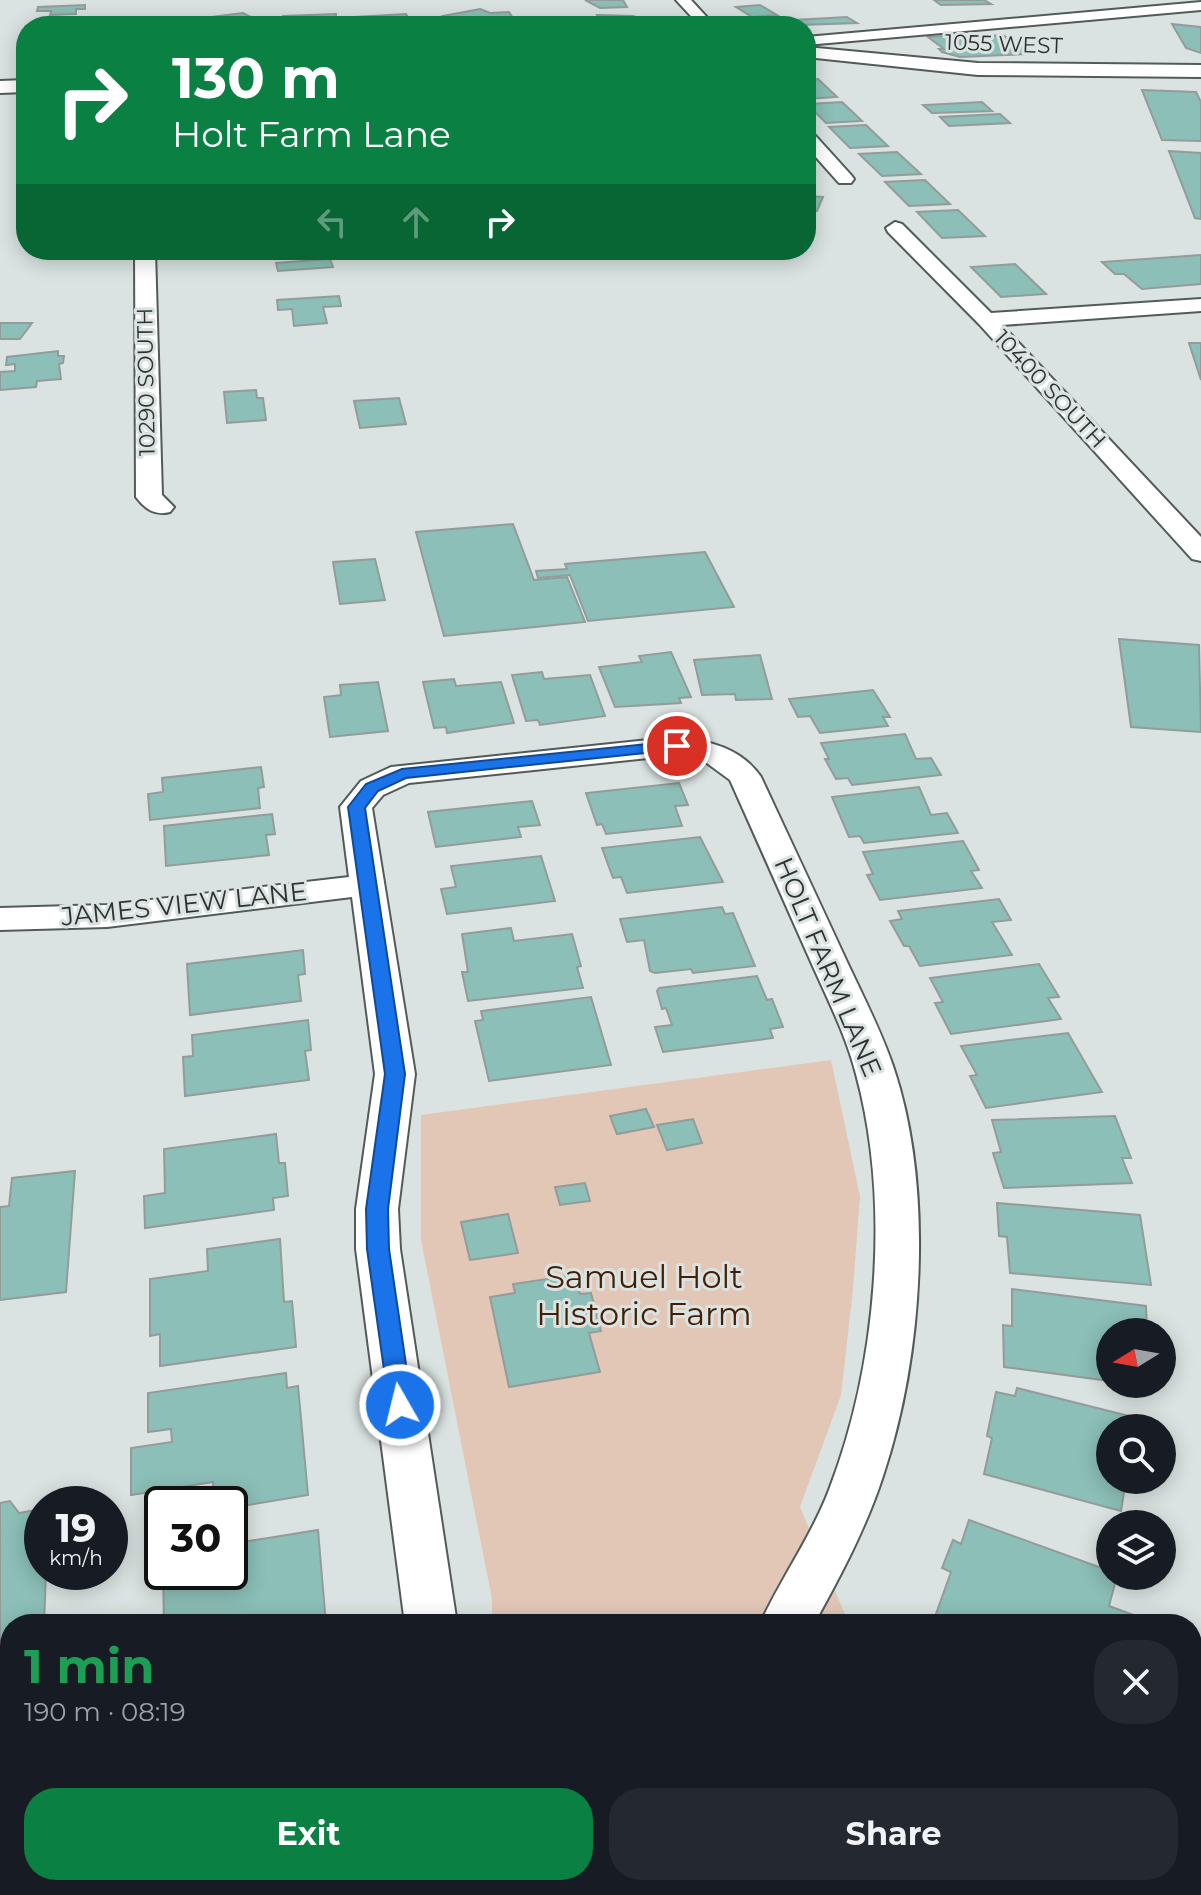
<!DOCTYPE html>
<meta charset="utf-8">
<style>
:root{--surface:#171b24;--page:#242831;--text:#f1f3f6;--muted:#9ea1a6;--accent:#0b8043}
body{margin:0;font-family:Montserrat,sans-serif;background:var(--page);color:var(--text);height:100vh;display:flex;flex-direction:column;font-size:30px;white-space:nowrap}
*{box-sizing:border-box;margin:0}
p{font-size:26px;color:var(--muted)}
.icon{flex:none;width:44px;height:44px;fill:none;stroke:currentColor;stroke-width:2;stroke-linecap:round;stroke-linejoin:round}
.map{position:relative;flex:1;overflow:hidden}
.details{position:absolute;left:0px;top:1614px;width:1202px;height:282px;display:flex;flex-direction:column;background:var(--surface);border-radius:32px 32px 0 0;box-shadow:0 4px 20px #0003}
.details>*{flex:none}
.top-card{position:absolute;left:16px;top:16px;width:800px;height:244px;border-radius:32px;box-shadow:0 4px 20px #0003;background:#0b8043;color:#fff;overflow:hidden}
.needle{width:52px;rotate:259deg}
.tools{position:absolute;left:1096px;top:1318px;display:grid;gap:16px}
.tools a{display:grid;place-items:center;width:80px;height:80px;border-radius:50%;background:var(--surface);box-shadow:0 4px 20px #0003;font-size:40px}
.speed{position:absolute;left:24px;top:1486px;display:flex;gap:16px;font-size:40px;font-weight:700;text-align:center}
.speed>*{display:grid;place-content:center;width:104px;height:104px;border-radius:50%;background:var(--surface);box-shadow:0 4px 20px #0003;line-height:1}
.speed small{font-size:20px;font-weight:400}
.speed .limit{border:4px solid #111;border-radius:12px;background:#fff;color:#111}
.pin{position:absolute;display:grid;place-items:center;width:68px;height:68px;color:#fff;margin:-34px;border:4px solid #fff;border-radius:50%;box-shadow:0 2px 8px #0007}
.me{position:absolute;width:88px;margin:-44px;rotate:352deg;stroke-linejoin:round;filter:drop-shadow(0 0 6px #0008)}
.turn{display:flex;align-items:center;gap:28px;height:168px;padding:0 24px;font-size:36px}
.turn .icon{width:104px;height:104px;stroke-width:2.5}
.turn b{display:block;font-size:56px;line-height:68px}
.lanes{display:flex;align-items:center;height:76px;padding:0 24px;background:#0003;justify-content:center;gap:40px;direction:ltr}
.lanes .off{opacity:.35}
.round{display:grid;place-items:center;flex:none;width:84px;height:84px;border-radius:32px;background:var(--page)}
.overview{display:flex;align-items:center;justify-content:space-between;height:136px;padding:0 24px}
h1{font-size:48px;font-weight:700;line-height:60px;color:#1e9e55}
.primary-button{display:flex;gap:16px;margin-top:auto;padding:16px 24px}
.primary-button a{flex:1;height:92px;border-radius:32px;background:var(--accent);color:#fff;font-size:32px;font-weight:700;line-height:92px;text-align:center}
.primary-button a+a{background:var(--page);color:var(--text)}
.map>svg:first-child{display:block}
</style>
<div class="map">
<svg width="1201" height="1895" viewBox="0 0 1201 1895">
<rect width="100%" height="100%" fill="#dae3e1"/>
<!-- green -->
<g fill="#e2c7b7">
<polygon points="831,1060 860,1196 853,1289 841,1395 800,1507 849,1624 492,1624 492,1599 421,1240 421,1115"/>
<polygon points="151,1886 1114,1886 1112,1895 139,1895"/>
</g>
<!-- building -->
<g fill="#8bbfb7" stroke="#949c9a" stroke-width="2">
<polygon points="585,0 623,0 627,7 600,8"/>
<polygon points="934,0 984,0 991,4 941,5"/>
<polygon points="85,5 85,9 76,9 76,14 50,15 51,11 37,11 38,7"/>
<polygon points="760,5 777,15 752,17 736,7"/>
<polygon points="480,9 490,13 509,12 513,18 451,21 443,16"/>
<polygon points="243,13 253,18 243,20 248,22 241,24 211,26 203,18"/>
<polygon points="336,14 336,17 341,17 342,22 278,21 283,16"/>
<polygon points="406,14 409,19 402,21 357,22 355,17"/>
<polygon points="597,15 633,16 639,18 643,26 602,24"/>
<polygon points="847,17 857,23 799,25 792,20"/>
<polygon points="1172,24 1201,27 1201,53 1186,48"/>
<polygon points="956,34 968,37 1003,35 1030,54 960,57 942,52 939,49 944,49 928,37 958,35"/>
<polygon points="818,79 837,97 806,99 806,80"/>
<polygon points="1142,90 1196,92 1201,102 1201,141 1162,140"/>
<polygon points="842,102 862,121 826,123 807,104"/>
<polygon points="982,102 992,111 932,113 923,105"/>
<polygon points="1000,114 1010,123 949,126 940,117"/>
<polygon points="866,125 888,146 850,148 829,127"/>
<polygon points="1169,151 1201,153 1201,219 1195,218"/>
<polygon points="897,152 921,174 882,176 859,154"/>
<polygon points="925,180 950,204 909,206 885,182"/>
<polygon points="806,196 823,197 817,211 806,210"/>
<polygon points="958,210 985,236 942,238 917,212"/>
<polygon points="1201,255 1201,284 1142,289 1124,274 1115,274 1102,262"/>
<polygon points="330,259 333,267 278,271 276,263"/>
<polygon points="1015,264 1046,294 1001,297 971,267"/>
<polygon points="339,296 341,306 323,307 327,323 294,326 292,309 278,310 277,300"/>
<polygon points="0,323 32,323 20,339 0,339"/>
<polygon points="1189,343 1201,343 1201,380"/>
<polygon points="58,351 58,356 64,356 63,363 59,364 61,379 37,381 36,387 0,390 0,372 15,371 15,364 6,365 7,357"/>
<polygon points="256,390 257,398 263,398 266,420 227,423 224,392"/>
<polygon points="399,398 406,424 360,428 354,401"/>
<polygon points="513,524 534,580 567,577 585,622 444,636 416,532"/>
<polygon points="705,552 734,607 588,621 570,575 538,578 536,571 567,569 565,564"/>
<polygon points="375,559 385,600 340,604 333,562"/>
<polygon points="1119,639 1199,645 1201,732 1131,727"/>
<polygon points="671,652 691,697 679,698 681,703 615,707 599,667 642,662 639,656"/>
<polygon points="760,655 772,699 736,700 735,694 702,695 694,660"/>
<polygon points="542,672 544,679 590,675 605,716 540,725 538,720 526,721 512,675"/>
<polygon points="454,679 456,686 501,682 514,723 447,733 446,727 434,728 423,682"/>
<polygon points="378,682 388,731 330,737 324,697 341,695 340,685"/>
<polygon points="873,690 890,717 883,717 888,726 820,733 810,716 798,717 789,699"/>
<polygon points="905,734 916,759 931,758 941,775 852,785 848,778 836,779 825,759 829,759 821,743"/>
<polygon points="261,767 264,787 258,788 260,808 150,820 148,794 163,792 162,778"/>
<polygon points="679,783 688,805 675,806 682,826 606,834 602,824 597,825 586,793"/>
<polygon points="919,787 931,815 947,813 958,833 864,843 860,836 849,837 832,797"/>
<polygon points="532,801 540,825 518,827 521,837 436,847 428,812"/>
<polygon points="272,814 275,834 266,835 269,855 166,866 164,826"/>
<polygon points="700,837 723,882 627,893 621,877 613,878 602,848"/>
<polygon points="963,841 979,870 971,871 982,888 880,900 867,875 873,874 863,852"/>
<polygon points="541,856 555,901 447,914 441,889 456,887 451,866"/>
<polygon points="999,899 1011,920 992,922 1012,955 920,966 909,946 904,946 890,921 902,919 898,911"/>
<polygon points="722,907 725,914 733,913 755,966 693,973 691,969 655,973 650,971 644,940 627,942 620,919"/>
<polygon points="511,928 514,941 572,934 581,966 577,967 583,988 468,1001 462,972 468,972 462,934"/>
<polygon points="303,950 305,974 298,975 301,1001 190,1015 187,964"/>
<polygon points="1039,964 1059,997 1048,998 1061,1019 951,1034 935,1003 943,1002 930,978"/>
<polygon points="757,976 767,1000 772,999 783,1027 770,1029 773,1038 663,1052 655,1027 672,1025 666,1008 662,1009 657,991 659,988"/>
<polygon points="591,997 611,1065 489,1081 475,1021 483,1020 481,1011"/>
<polygon points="308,1020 311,1050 305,1051 309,1080 185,1096 183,1057 193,1056 192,1035"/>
<polygon points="1068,1033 1102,1092 986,1108 970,1076 977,1075 961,1046"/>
<polygon points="646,1109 654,1127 617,1134 610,1116"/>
<polygon points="1115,1116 1131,1158 1122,1158 1132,1183 1004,1188 993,1153 1001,1152 992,1120"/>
<polygon points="693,1119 702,1143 667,1150 657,1125"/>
<polygon points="276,1134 279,1163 285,1163 288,1196 273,1198 274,1210 145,1228 144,1196 165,1193 164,1149"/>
<polygon points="75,1171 66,1292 0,1300 0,1207 9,1206 12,1178"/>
<polygon points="585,1183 590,1201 560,1205 555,1187"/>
<polygon points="997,1203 1140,1215 1151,1285 1010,1273 1007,1237 999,1236"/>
<polygon points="508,1214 518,1253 470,1260 461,1222"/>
<polygon points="280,1239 284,1302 292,1301 296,1347 160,1366 160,1334 150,1336 150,1279 208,1271 207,1249"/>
<polygon points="574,1275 580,1294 591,1293 601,1331 589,1333 600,1372 509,1387 490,1297 515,1293 513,1284"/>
<polygon points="1012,1289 1146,1306 1147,1332 1110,1332 1110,1381 1004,1367 1003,1325 1012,1326"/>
<polygon points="286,1373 287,1388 298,1386 308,1495 230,1508 230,1504 214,1504 213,1482 131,1495 131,1448 172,1442 171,1429 148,1432 148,1393"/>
<polygon points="1017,1388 1161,1424 1160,1428 1110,1428 1110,1480 1126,1480 1121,1511 984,1474 992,1438 987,1436 996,1392 1015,1396"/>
<polygon points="10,1501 19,1513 42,1509 42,1572 46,1572 44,1624 10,1624 10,1641 0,1643 0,1503"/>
<polygon points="969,1520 1110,1571 1110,1576 1117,1576 1109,1606 1142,1618 1140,1624 961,1624 936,1614 951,1572 942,1568 953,1540 961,1544"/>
<polygon points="318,1530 326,1624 164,1624 163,1572 230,1572 230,1544"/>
</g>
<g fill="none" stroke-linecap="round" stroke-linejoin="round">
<!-- minor casing -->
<g stroke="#535b59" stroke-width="4">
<g id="minor">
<polygon points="676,0 691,0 715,26 700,26"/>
<polygon points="1201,2 1201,10 806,45 806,37"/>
<polygon points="557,20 562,21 563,26 503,26 510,22"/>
<polygon points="806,131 812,132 851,175 854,179 851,183 839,183 806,146"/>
<polygon points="895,222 902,224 991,313 1201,299 1201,311 1002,325 1201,537 1201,561 1192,559 979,324 888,232 886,228"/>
<path d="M135 250H155L162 495 174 507 170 512C155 516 145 509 136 497Z"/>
<path d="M677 737C710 741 741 748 761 777 790 839 819 901 848 964 864 998 882 1033 894 1069 934 1190 923 1356 883 1476 866 1528 840 1577 814 1624H760C781 1578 811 1537 829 1490 877 1366 891 1203 856 1074 846 1035 827 998 811 962 784 901 757 840 730 780L704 761 677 755 409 783 383 795 372 808 415 1074 398 1209 400 1249 457 1624H405L356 1249V1209L375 1074 352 897 107 927 0 930V908L107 905 349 877 340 807 361 781 391 767Z"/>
<polygon points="0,1745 10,1749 10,1844 0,1845"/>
<rect x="28" y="1886" width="58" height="9"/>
<polygon points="711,1886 769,1886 771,1895 713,1895"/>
</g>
</g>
<!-- tertiary casing -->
<g stroke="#535b59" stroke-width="4">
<g id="tertiary">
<polygon points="806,47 978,63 1201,65 1201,77 978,75 806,57"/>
<polygon points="26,80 26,92 0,93 0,81"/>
</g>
</g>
<!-- minor -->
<use href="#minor" fill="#fff" fill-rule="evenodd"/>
<!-- tertiary -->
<use href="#tertiary" fill="#fff" fill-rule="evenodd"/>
</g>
<!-- route -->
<polygon fill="#1a73e8" stroke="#114b97" stroke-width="2" points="677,741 683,742 683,749 406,778 378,791 365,808 405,1074 388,1209 389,1249 412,1405 409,1412 400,1415 392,1412 389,1405 367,1249 366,1209 385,1074 348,807 366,784 402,769"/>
<g text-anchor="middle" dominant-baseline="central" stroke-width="6" stroke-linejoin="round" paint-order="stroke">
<!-- far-street labels -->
<g font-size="22" fill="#2e3130" stroke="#dae3e1">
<text transform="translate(1004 44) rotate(2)">1055 WEST</text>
<text transform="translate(146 382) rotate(-91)">10290 SOUTH</text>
<text transform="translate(1050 389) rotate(47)">10400 SOUTH</text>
</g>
<!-- street labels -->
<g font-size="26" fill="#2e3130" stroke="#dae3e1">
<text transform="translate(184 904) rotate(-6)">JAMES VIEW LANE</text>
<text transform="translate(828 967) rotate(67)">HOLT FARM LANE</text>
</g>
<!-- near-park labels -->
<g font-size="32" fill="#441f03" stroke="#dae3e1">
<text x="644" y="1276">Samuel Holt<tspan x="644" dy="37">Historic Farm</tspan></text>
</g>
</g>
</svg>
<div class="tools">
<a><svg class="needle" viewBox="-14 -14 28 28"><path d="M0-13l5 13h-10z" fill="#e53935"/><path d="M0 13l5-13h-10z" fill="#9ea1a6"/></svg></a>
<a><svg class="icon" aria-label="search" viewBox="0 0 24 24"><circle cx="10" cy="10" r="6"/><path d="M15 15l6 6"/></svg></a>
<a><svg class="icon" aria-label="layers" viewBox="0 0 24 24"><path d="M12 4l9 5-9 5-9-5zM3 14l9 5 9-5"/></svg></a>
</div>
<div class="speed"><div>19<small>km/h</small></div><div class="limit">30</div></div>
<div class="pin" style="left:677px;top:746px;background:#d93025"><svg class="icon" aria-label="arrive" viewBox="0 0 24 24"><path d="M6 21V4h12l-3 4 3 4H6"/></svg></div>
<svg class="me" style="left:400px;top:1405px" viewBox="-20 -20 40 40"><circle r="17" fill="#1a73e8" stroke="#fff" stroke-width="3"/><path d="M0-11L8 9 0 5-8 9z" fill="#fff"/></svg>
<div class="top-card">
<div class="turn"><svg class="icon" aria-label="right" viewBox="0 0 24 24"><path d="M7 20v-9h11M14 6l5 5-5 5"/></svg><div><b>130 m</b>Holt Farm Lane</div></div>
<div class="lanes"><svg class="icon off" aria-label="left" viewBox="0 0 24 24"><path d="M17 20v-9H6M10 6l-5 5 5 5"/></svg><svg class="icon off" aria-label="ahead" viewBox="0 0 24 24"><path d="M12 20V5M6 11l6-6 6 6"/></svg><svg class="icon" aria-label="right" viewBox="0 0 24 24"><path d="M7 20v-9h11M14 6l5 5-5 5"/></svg></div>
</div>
<section class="details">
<div class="overview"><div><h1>1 min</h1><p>190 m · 08:19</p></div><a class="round"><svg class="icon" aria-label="close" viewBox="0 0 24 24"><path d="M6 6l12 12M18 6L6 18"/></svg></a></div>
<div class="primary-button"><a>Exit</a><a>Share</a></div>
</section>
</div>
